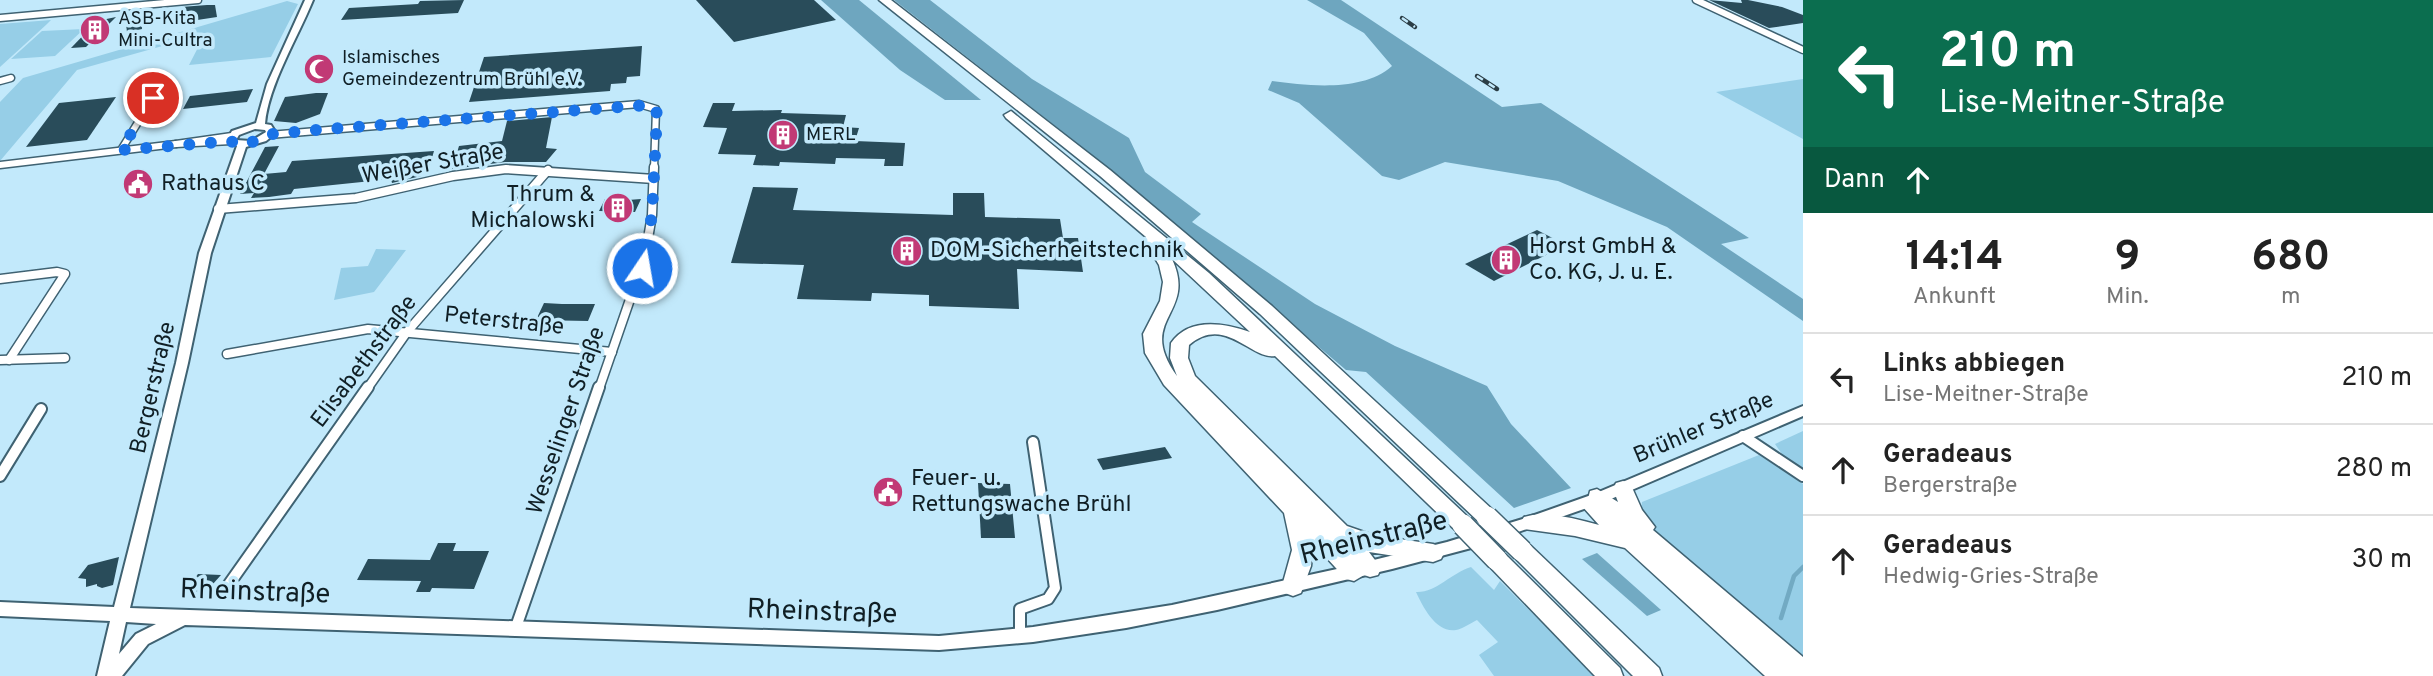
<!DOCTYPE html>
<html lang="de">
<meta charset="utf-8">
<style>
:root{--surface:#fff;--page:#f2f2f2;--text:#222;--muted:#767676;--line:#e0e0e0}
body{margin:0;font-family:Overpass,sans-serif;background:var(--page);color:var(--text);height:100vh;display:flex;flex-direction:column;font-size:26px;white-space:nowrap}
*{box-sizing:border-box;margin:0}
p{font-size:23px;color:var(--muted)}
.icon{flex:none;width:38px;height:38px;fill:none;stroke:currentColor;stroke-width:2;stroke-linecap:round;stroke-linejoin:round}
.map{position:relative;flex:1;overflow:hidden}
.sheet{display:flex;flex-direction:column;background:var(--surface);width:630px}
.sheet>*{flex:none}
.top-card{background:#0b6e4f;color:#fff;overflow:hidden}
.pin{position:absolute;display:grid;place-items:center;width:60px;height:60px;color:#fff;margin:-30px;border:4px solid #fff;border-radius:50%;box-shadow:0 2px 7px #0007}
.me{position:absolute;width:77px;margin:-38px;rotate:12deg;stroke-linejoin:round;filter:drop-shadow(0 0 5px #0008)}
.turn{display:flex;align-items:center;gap:24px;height:147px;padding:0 21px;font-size:32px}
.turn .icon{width:91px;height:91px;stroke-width:2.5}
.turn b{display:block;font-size:49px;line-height:60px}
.then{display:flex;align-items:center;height:66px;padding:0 21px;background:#0003;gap:14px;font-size:26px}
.eta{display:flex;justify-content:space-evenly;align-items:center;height:119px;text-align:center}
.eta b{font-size:42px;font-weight:700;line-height:49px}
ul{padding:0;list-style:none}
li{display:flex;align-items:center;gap:21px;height:91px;padding:0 21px;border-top:2px solid var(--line)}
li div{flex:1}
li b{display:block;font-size:26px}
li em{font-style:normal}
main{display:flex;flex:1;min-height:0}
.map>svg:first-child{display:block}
</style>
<main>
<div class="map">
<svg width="1803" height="676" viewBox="0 0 1803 676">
<rect width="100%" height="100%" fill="#c2e9fb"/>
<!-- green -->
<g fill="#96cee7">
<polygon points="287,1 298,4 271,57 189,65 205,34 77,70 0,161 0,102 23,78"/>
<polygon points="51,20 47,24 0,67 0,24"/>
<polygon points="84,29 55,56 11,59 42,31"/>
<polygon points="1803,79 1803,139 1716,92"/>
<polygon points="376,249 406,250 374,292 334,300 341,268 368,266"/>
<polygon points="1803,431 1803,470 1784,457 1775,444"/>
<polygon points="1759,455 1803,484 1803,664 1641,520 1642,502"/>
<path d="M1471 567 1494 590 1500 581 1595 676H1494L1479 655 1498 642 1477 620C1471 623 1462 629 1456 630 1436 633 1423 607 1416 592 1436 593 1451 573 1471 567Z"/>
</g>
<!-- forest -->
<g fill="#6ea6bf">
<polygon points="821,0 859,0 981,100 945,100 900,70"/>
<polygon points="894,0 930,0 1032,79 1129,138 1145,172 1201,214 1192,222 1315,304 1395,346 1487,386 1511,424 1571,488 1514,508 1366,372 1346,370 1082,147"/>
<path d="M1307 0H1341L1502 107 1541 103 1749 238 1721 244 1803 299V321L1667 227 1558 181 1445 162 1399 180 1382 176 1299 103 1268 90 1272 81C1309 86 1363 92 1392 66L1364 33Z"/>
</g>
<!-- water -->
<polygon fill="#72aac3" points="1597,553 1661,610 1647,616 1582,559"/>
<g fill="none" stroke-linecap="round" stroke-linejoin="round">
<!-- stream -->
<polyline stroke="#72aac3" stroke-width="4.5" points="1781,618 1794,576 1803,567"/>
</g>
<!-- building -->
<g fill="#294c5a">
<polygon points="464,0 458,13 341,20 349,8 418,4 420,1"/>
<polygon points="696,0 814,0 836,20 734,42"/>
<polygon points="1709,0 1742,3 1741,0 1748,0 1782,7 1803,15 1803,23 1769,28"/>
<polygon points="207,5 215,5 217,17 184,22 181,7"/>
<polygon points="141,13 142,29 127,32 125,16"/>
<polygon points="116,17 86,47 71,48 97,21"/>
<polygon points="642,46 640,76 627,77 626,83 611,84 610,91 469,102 484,57"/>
<polygon points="253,89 247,102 183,109 190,96"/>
<polygon points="316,93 328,93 320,114 296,123 274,121 285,97"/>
<polygon points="116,97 87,140 26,147 59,103"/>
<polygon points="713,103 735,103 732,111 782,110 781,113 846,115 843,127 859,128 855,141 905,143 903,166 884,166 885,159 836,158 835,164 780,162 779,166 753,165 756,155 718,154 727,128 703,127"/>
<polygon points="552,117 546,148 557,149 546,162 505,162 452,169 459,146 502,141 507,121"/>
<polygon points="279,146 264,174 286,172 292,161 434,151 429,168 423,168 421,176 392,183 391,179 294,189 291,194 269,197 251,198 254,193 240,194 265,147"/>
<polygon points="753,187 798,188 793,210 953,215 953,193 984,193 985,217 1060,219 1063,238 1078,238 1083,272 1017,269 1019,309 929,306 929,295 872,293 871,301 797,299 804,265 731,263"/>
<polygon points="605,199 628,200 641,199 635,212 599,211"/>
<polygon points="1537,230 1566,245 1494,281 1465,264"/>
<polygon points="544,303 562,304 595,304 588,321 536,320"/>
<polygon points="1165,447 1172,458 1103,470 1097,459"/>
<polygon points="978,483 1010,484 1015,538 981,538"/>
<polygon points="438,543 456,543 453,551 489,551 474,589 432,588 430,592 416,592 421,581 357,580 368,559 430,560"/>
<polygon points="119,557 113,585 102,588 97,586 97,584 86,587 86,579 78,578 88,565"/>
<polygon points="198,574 221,575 204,594 185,592"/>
</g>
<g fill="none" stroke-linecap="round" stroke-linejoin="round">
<!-- street-far2 casing -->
<g stroke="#3f6272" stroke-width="9">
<g id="street-far2">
<polyline points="1696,0 1803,50"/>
<polyline points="0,18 198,0"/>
<polyline points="0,81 11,78"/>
<polyline points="269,135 639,104 656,109 654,169"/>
<polyline points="231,141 176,144 232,136"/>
<polyline points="121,150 161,85 157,77"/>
<polyline points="0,165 176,144"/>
</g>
</g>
<!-- street-far1 casing -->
<g stroke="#3f6272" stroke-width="11">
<g id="street-far1">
<polyline points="218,209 356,198 453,176 506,169 654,179"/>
<polyline points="0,279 57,272 65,274 9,360"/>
<polyline points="227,354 368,329 612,352"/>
<polyline points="0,360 65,358"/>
<polyline points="367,389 407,332 548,170"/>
<polyline points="599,389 645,256 652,215 654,167"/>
</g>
</g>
<!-- street casing -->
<g stroke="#3f6272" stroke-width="14">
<g id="street">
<polyline points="1743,436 1803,476"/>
<polyline points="0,476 41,409"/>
<polyline points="227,587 368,387"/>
<polyline points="516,627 599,387"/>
<polyline points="1020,637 1020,609 1048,599 1055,588 1033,442"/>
</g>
</g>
<!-- secondary casing -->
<g stroke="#3f6272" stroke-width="4">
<path id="secondary" d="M305 0H313C298 37 268 86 265 124L271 125 276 133 266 141 246 147 211 253 188 363 130 608 939 636 1033 627 1172 605 1337 569 1447 542 1526 518 1594 494 1803 406V416L1604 502 1475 547 1392 569 1217 610 1126 628 1033 642 939 650 185 625 148 644 122 676H97L110 621 0 616V602L114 607 176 363 199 253 237 146 226 141 232 131 256 123 267 84ZM255 129 265 130 266 132 251 141 236 140 239 135ZM126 622 156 624 136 634 119 654Z"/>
</g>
<!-- highway casing -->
<g stroke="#3f6272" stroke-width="3">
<g id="highway">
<polygon points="879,0 891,0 1110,170 1272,306 1494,511 1498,517 1494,523 1487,525 1480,523 1260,314 1100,176"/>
<path d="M1011 111 1209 273 1470 519 1474 525 1470 531 1463 534 1456 531 1275 356C1251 360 1225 314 1189 345L1188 358 1195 376 1347 526 1373 535 1433 544 1441 547 1444 553 1441 559 1433 562 1369 552 1381 568 1378 575 1370 577 1364 575 1354 581 1346 579 1313 543 1311 566 1301 593 1293 596 1285 593 1282 586 1292 550 1284 513 1164 385 1145 353 1143 334 1160 301 1163 282 1159 265 1144 240 1146 237 1006 118 1004 115ZM1172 259 1250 332C1224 323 1189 317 1171 343L1170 358 1177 376C1135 318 1198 315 1172 259Z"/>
<path d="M1623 481 1630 483 1642 510 1655 527 1653 530 1803 657V676H1765L1625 548 1575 536 1524 529 1520 523 1524 517C1545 510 1577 519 1599 525L1582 506 1585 500 1588 499 1590 491 1597 489 1618 502 1613 489 1616 483Z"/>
<polygon points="1522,542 1530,545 1659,668 1662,676 1633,676 1514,557 1511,551 1514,545"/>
<polygon points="1497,551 1505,554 1620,668 1623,676 1595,676 1489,566 1486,560 1489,554"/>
</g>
</g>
<!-- street-far2 -->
<use href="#street-far2" stroke="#fff" stroke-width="6"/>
<!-- street-far1 -->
<use href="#street-far1" stroke="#fff" stroke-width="8"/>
<!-- street -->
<use href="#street" stroke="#fff" stroke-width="10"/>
<!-- secondary -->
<use href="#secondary" fill="#fff" fill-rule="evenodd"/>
<!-- highway -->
<use href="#highway" fill="#fff" fill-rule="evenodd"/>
<!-- rail casing -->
<g stroke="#2b3d45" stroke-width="4.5">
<g id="rail">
<polyline points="1402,18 1415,27"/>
<polyline points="1477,76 1497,89"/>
</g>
</g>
<!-- rail -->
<use href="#rail" stroke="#c2e9fb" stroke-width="2.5" stroke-dasharray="7" stroke-linecap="butt"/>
<!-- highway-bridge casing -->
<g stroke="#3f6272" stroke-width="24" stroke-linecap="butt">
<g id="highway-bridge">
<polyline points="1487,517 1522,551"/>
<polyline points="1463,525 1497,560"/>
</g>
</g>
<!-- highway-bridge -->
<use href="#highway-bridge" stroke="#fff" stroke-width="21"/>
</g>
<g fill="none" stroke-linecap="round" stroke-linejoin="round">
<!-- route -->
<polyline stroke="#1a73e8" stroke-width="12" stroke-dasharray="0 21.6" points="153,98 121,150 231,141 236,144 247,144 273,134 328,129 648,105 656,109 657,115 652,215 642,268"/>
</g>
<!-- icons -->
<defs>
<g id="building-disc" transform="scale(1.575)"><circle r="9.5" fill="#c13975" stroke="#c2e9fb"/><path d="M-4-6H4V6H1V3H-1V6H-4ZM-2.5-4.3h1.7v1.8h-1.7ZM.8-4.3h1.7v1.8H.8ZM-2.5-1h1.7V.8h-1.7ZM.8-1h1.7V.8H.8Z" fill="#fff"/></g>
<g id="mosque-disc" transform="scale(1.575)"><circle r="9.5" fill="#c13975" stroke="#c2e9fb"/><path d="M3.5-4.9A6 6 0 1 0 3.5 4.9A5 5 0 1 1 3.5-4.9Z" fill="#fff"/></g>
<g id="civic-disc" transform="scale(1.575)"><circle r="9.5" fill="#c13975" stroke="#c2e9fb"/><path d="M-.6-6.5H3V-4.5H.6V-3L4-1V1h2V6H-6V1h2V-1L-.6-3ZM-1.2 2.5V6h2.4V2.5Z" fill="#fff"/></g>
</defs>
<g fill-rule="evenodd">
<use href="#building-disc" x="95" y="30"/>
<use href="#mosque-disc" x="319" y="69"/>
<use href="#building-disc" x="783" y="135"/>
<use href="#civic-disc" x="138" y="184"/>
<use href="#building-disc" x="618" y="208"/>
<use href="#building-disc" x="907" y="251"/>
<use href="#building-disc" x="1506" y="260"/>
<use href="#civic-disc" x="888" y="492"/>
</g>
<g text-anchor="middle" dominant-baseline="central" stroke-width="7" stroke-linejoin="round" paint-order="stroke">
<!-- far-poi labels -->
<g font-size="19" fill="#101f25" stroke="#c2e9fb" text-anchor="start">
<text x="118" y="19">ASB-Kita<tspan x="118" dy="22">Mini-Cultra</tspan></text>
<text x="342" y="58">Islamisches<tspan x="342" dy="22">Gemeindezentrum Brühl e.V.</tspan></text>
<text x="806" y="135">MERL</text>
</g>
<!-- street labels -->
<g font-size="23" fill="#101f25" stroke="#c2e9fb">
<text transform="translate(433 165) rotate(-10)">Weißer Straße</text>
<text transform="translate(504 322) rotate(6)">Peterstraße</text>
<text transform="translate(365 362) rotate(-53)">Elisabethstraße</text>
<text transform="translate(154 388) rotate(-77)">Bergerstraße</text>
<text transform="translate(567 421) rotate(-71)">Wesselinger Straße</text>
<text transform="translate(1704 429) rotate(-23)">Brühler Straße</text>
</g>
<!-- poi labels -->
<g font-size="23" fill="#101f25" stroke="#c2e9fb" text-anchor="start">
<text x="161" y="184">Rathaus C</text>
<text x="595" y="195" text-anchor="end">Thrum &amp;<tspan x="595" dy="26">Michalowski</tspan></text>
<text x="1529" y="247">Horst GmbH &amp;<tspan x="1529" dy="26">Co. KG, J. u. E.</tspan></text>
<text x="930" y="251">DOM-Sicherheitstechnik</text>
<text x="911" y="479">Feuer- u.<tspan x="911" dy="26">Rettungswache Brühl</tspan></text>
</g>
<!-- near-street labels -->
<g font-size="28" fill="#101f25" stroke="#c2e9fb">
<text transform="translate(1374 539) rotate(-14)">Rheinstraße</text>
<text transform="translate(255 593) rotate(2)">Rheinstraße</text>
<text transform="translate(822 613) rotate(2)">Rheinstraße</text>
</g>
</g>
</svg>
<div class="pin" style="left:153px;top:98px;background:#d93025"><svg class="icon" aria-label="arrive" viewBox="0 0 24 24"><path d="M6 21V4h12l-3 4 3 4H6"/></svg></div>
<svg class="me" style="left:642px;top:268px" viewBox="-20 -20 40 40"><circle r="17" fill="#1a73e8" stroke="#fff" stroke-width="3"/><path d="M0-11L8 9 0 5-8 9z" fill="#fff"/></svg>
</div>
<section class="sheet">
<div class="top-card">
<div class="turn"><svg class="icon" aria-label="left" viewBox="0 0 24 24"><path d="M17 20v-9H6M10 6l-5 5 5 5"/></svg><div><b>210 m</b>Lise-Meitner-Straße</div></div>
<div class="then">Dann<svg class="icon" aria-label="ahead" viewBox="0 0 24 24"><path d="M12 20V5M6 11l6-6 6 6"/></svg></div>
</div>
<div class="eta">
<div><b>14:14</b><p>Ankunft</p></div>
<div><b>9</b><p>Min.</p></div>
<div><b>680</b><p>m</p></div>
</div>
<ul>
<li><svg class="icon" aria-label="left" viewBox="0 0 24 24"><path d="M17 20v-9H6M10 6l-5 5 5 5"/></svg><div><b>Links abbiegen</b><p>Lise-Meitner-Straße</p></div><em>210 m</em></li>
<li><svg class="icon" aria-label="ahead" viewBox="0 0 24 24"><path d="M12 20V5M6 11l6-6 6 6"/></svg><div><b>Geradeaus</b><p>Bergerstraße</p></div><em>280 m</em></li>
<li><svg class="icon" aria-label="ahead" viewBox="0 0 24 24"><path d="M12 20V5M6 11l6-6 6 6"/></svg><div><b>Geradeaus</b><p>Hedwig-Gries-Straße</p></div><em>30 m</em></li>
</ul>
</section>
</main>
